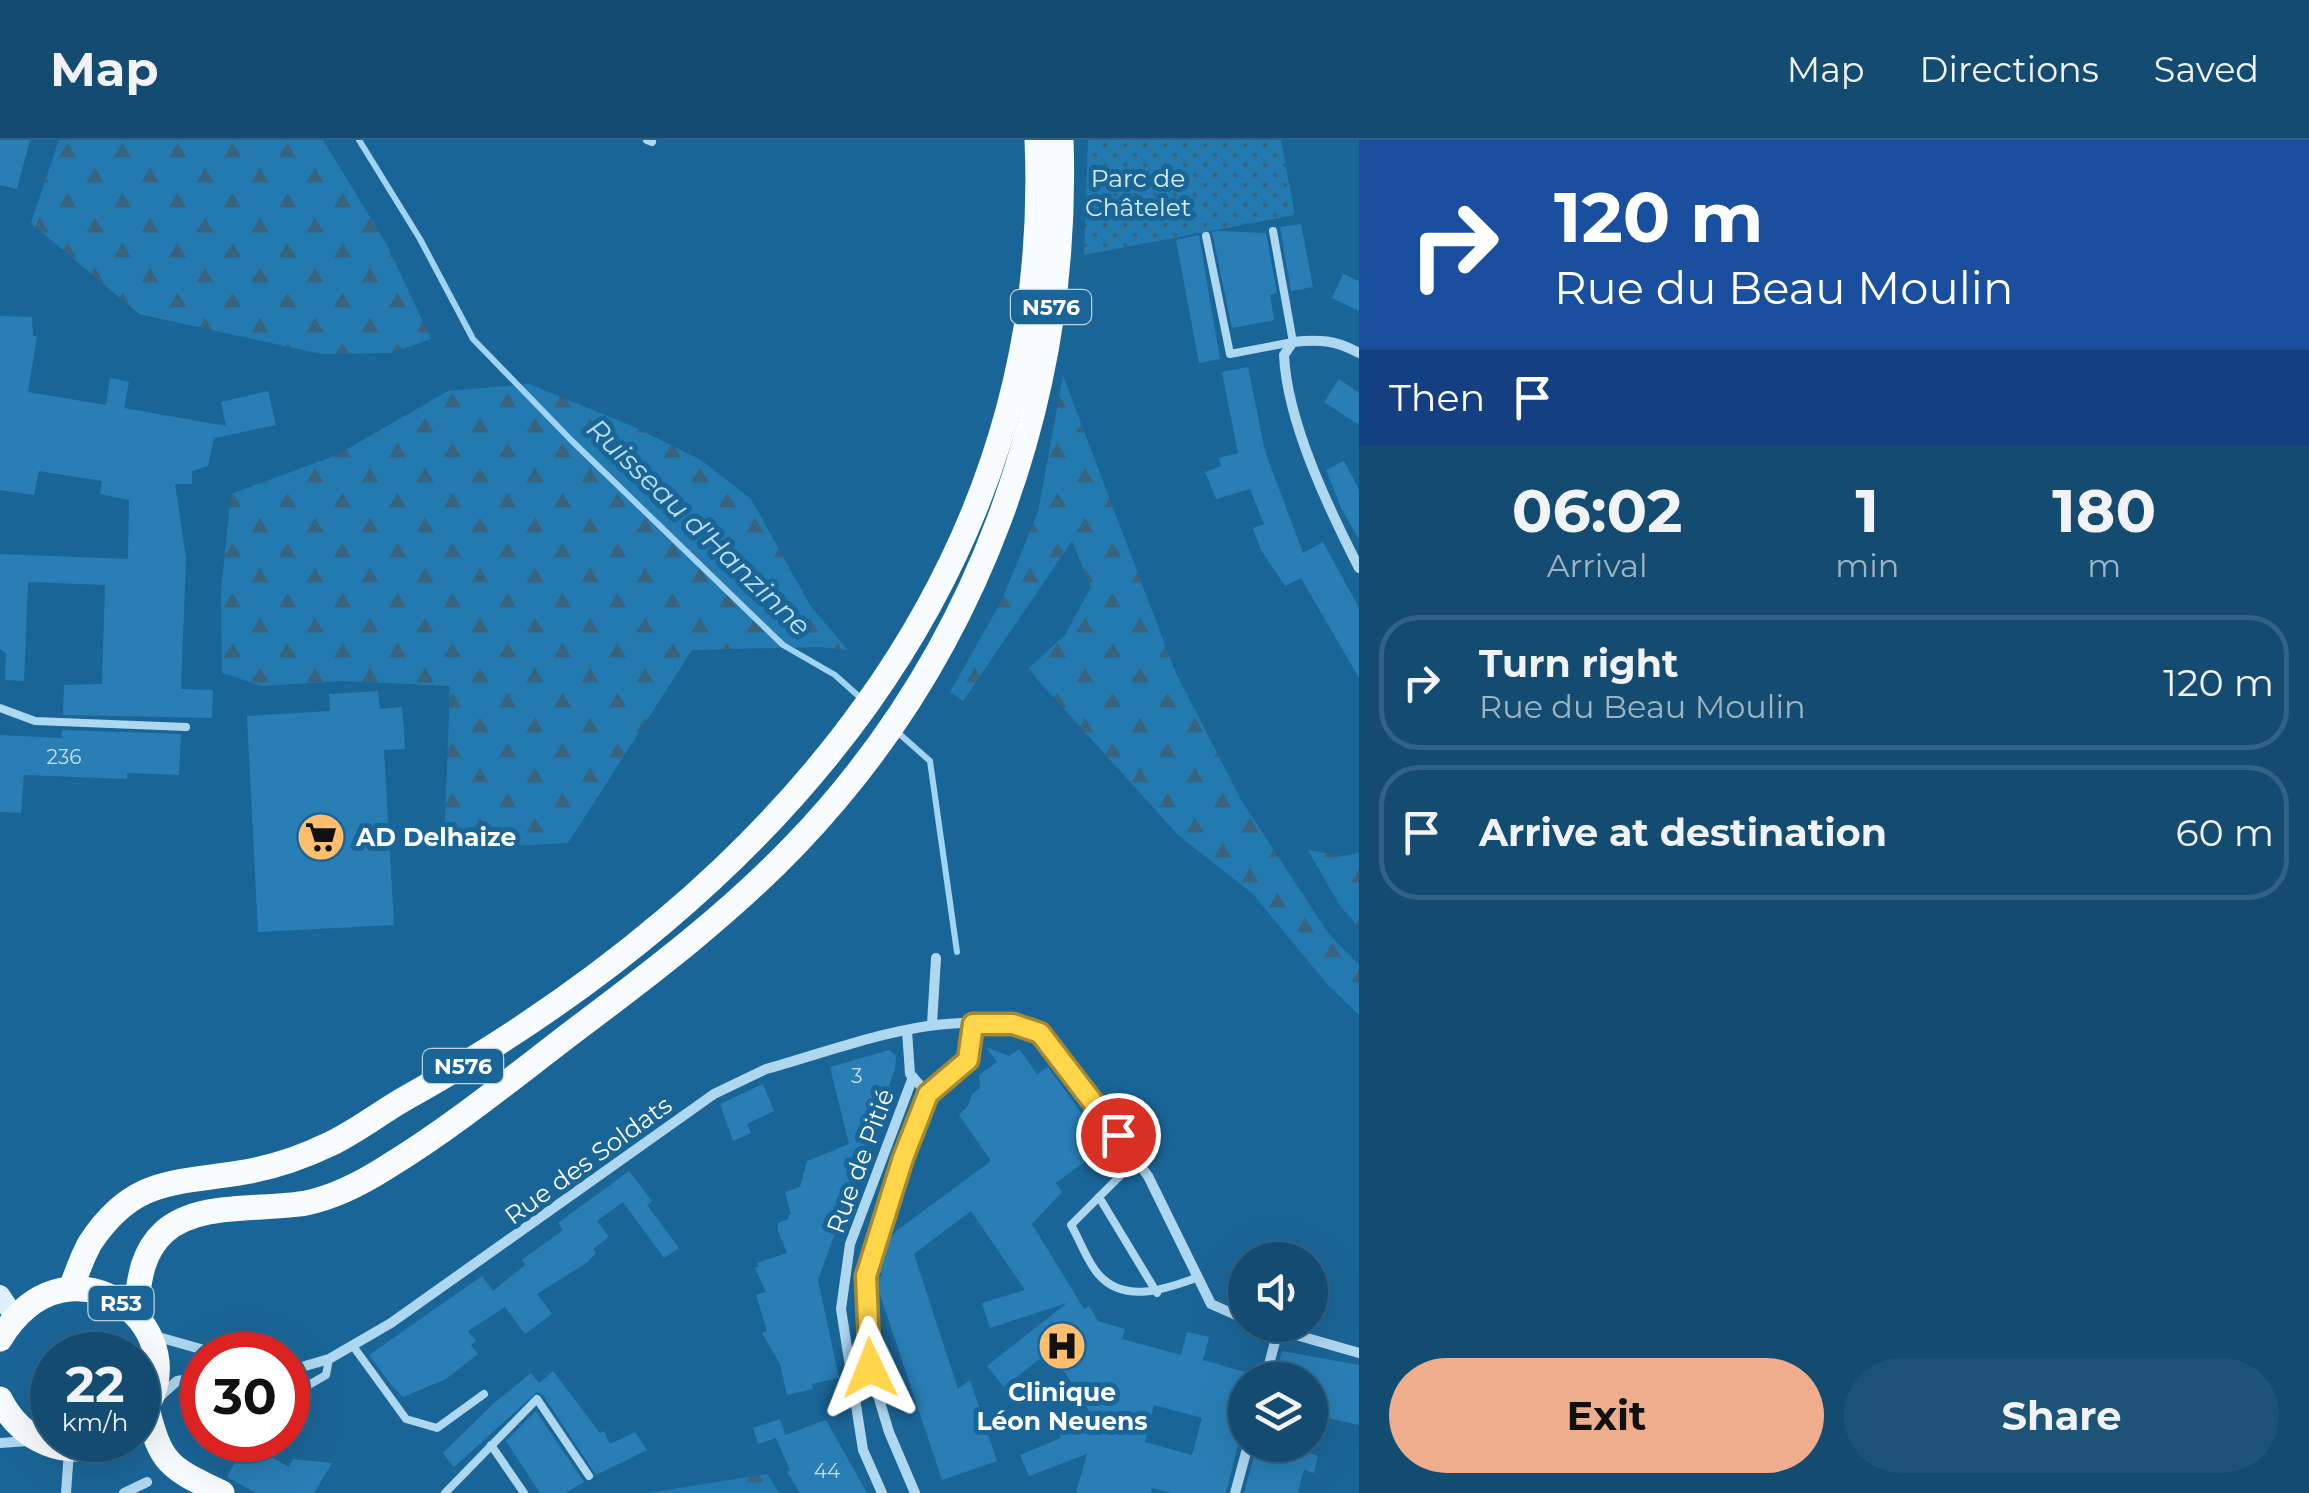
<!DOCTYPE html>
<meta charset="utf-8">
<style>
:root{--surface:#144c71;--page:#1d5376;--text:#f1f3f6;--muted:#9db4c3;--line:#336384;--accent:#eead8d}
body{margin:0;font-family:Montserrat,sans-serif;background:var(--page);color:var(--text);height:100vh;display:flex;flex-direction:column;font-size:38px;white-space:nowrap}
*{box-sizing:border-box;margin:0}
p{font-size:32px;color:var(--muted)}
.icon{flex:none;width:55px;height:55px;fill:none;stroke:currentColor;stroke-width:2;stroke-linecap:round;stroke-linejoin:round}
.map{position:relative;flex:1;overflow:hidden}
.details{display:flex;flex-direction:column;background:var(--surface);width:950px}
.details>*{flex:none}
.guide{background:#1a4fa0;color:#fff;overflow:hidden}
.buttons{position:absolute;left:1228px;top:1102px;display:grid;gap:20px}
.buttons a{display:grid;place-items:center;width:100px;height:100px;border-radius:50%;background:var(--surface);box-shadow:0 10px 40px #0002,0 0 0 2px var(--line);font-size:50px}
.speed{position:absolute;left:30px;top:1192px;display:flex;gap:20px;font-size:50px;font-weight:700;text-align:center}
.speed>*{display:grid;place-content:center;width:130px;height:130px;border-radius:50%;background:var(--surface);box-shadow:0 10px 40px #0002,0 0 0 2px var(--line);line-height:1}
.speed small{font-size:25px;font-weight:400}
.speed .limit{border:15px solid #d22;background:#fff;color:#111}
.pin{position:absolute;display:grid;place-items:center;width:85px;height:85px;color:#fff;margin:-42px;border:5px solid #fff;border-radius:50%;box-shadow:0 2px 10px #0007}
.me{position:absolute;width:110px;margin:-55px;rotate:358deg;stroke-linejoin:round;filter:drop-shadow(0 0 8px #0008)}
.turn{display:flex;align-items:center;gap:35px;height:210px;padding:0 30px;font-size:45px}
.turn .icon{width:130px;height:130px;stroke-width:2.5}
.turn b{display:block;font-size:70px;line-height:85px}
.then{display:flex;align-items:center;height:95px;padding:0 30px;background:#0003;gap:20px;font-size:38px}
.eta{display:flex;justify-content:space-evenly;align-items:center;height:170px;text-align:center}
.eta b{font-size:60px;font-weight:700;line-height:70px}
.button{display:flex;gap:20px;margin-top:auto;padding:20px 30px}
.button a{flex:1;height:115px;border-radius:60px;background:var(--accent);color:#111;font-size:40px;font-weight:700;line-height:115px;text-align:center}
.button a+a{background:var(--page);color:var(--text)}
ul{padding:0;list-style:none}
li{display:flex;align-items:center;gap:30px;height:135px;margin:0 20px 15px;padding:0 10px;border:5px solid var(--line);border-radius:40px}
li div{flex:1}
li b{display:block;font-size:38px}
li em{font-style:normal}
header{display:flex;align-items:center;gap:60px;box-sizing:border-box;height:140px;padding:0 50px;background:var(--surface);border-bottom:2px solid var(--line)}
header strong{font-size:48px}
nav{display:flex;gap:55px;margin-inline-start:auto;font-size:35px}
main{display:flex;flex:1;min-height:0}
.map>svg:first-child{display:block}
</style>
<header>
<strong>Map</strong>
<nav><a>Map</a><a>Directions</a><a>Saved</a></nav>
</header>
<main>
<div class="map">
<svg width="1359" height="1353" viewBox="0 0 1359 1353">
<defs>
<pattern id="forest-firs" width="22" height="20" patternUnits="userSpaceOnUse" patternTransform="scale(2.5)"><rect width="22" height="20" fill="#237ab0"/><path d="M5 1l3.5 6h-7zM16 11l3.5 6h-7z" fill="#38637e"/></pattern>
<pattern id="park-dots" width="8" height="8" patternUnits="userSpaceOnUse" patternTransform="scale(2.5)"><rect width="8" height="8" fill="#237ab0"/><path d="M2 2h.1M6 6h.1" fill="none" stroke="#38637e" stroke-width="1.8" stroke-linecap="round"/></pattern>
</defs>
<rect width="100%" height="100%" fill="#1a6597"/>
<!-- forest -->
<g fill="url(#forest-firs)">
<polygon points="59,0 323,0 387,105 431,199 391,213 321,214 139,174 31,83"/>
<polygon points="1063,236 1175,531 1241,660 1328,793 1359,825 1359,875 1327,844 1253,754 1178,695 1028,529 1065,495 1091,447 1072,401 963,561 950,552 1001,462 1038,372"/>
<polygon points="529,244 632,286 701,320 751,359 811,467 848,510 820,507 692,510 568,703 444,709 450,546 343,541 262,546 222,533 221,452 231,354 337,315 448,251"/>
<polygon points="1308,710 1341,716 1359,713 1359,787 1340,766"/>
<polygon points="767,1334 779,1353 648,1353"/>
</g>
<!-- park -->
<polygon fill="url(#park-dots)" points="1088,0 1281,0 1295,75 1084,115"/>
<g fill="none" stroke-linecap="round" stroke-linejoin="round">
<!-- stream -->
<g stroke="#a1d4f2" stroke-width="6">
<polyline points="359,0 420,99 473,199 572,301 783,505 835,535 864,561"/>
<polyline points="895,590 930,621 957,812"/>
</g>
</g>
<!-- building -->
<g fill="#297eb5" fill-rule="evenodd">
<polygon points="0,0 30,0 17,49 0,45"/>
<polygon points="1301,84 1313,147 1291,151 1280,87"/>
<polygon points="1217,91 1266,93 1277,153 1270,155 1274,180 1232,188 1212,92"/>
<polygon points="1199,95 1220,219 1199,223 1176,100"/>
<polygon points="1343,134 1359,141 1359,171 1332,158"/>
<polygon points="0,176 32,177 33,196 37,196 28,252 106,265 110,238 129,242 124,268 226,286 221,262 268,251 276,285 214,298 208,326 192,331 192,344 175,344 186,418 181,549 213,550 212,578 63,575 64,545 102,544 105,445 28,442 24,541 5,540 6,513 0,509 0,414 128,419 129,360 100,354 102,341 39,331 34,355 0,350"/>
<polygon points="1248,227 1265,311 1303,413 1323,402 1359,468 1359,538 1301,438 1285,446 1261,410 1253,388 1264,384 1250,349 1216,359 1205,332 1221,326 1219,318 1238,313 1222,232"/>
<polygon points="1339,239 1359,253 1359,285 1324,262"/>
<polygon points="1344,321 1359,350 1359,399 1342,370 1326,330"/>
<polygon points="378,551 380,569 402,567 404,589 405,609 384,610 394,785 258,792 247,576 330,571 329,554"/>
<polygon points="62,590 181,594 179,635 127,633 127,639 24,635 21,673 0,672 0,595 62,598"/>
<path d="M986 907 1009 916 1019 909 1037 934 1048 927 1087 981 1077 989 1095 1014 1056 1043 1062 1052 1032 1084 1084 1169 1089 1166 1098 1181 1125 1189 1122 1199 1181 1215 1187 1192 1209 1197 1203 1220 1245 1232V1278L1226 1353H1172L1152 1348 1151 1353H1076L1087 1314 1029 1336 1020 1315 1061 1298 1057 1289 1091 1274 1051 1210 1004 1247 987 1226 1067 1163 990 1188 982 1163 1025 1150 971 1071 914 1114 958 1249 970 1240 997 1321 942 1340 875 1140 882 1135 877 1129 883 1125 880 1120 885 1116 884 1107 895 1092 991 1021 959 975 968 966 972 954 980 948 979 935 997 922ZM1154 1265 1202 1278 1192 1315 1145 1302Z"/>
<polygon points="889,910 896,916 895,929 818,1140 839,1238 812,1244 813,1249 787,1255 780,1224 762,1193 767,1191 756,1155 766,1152 755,1128 759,1126 757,1123 787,1113 778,1091 778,1083 789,1079 788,1075 791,1074 785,1052 800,1047 807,1021 849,1004 830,927"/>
<polygon points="763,944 774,971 747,984 751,993 733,1001 720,964"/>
<polygon points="629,1031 652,1061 647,1065 679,1108 664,1118 623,1062 597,1081 609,1097 593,1109 596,1113 588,1122 537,1154 552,1174 525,1194 505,1167 468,1191 476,1201 471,1205 478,1214 446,1239 403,1257 392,1246 369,1215 482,1136 493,1151 525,1125 522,1120 563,1090 558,1083"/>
<polygon points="1282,1211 1359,1225 1359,1285 1310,1274 1310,1240 1274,1240"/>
<polygon points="553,1231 600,1293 604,1291 610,1304 635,1292 647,1310 596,1335 543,1255 537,1252 454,1327 443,1313 494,1263 531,1233 539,1243"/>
<polygon points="536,1271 584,1342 565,1353 540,1353 506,1301"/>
<polygon points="780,1279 785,1295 826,1280 867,1353 800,1353 787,1332 790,1330 776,1298 758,1304 753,1288"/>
<polygon points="246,1302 289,1327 293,1319 332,1323 314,1353 256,1353 227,1337"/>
<polygon points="1257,1305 1304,1305 1303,1311 1318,1316 1314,1333 1304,1330 1298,1353 1244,1353"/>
</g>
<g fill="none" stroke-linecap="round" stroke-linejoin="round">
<!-- lane -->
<g stroke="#aed7f0" stroke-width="8">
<polyline points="647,0 652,2"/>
<polyline points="1206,96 1230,214 1293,202 1273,91"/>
<polyline points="0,568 35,581 186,587"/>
<path d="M1136 1020 1071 1085C1080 1100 1087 1122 1099 1135 1125 1164 1166 1149 1196 1138"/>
<polyline points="1099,1057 1157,1153"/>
<polyline points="353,1206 406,1279 437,1288 484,1254"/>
<polyline points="288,1257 326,1235 329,1219"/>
<polyline points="206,1304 213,1300"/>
<polyline points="491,1305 524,1353"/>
<polyline points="445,1353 537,1259 589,1336"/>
</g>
<!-- street -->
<g stroke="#aed7f0" stroke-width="10">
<path d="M1359 213C1336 200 1319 199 1293 202L1284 215C1287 282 1329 369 1359 428"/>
<polyline points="932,884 936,818"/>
<polyline points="907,891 910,934 928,954"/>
<polyline points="1261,1185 1359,1213"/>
<polyline points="151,1195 222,1215"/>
<path d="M288 1231 329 1219 391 1183 714 954 766 929C853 905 950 863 1040 893L1148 1036 1211 1164 1245 1179"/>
<polyline points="1265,1240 1278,1190"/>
<polyline points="159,1257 177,1241 202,1237"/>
<polyline points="0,1303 28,1301"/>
<polyline points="66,1353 69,1311"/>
<polyline points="124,1353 147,1342"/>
<polyline points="882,1353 863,1310 841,1169 850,1104 913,937"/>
<polyline points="915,1353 889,1292 870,1229 866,1136 903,1019 928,954 968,920 973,884"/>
<polyline points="1235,1353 1248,1305"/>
</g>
<!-- secondary -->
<polyline stroke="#dceffb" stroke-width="20" points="0,1155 14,1176"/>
<!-- primary -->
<g stroke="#f8fcff" stroke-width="25">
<path d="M71 1148C77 1133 82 1117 90 1103 134 1036 176 1044 245 1032 274 1027 303 1017 330 1004 359 990 385 969 413 954 772 752 1056 435 1037 0"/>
<path d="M135 1174C139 1144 140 1114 164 1092 199 1061 262 1071 306 1063 335 1057 362 1043 387 1027 454 986 516 935 578 888 654 831 730 773 796 704 976 516 1070 261 1061 0"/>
<path d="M0 1199C71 1082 208 1195 138 1279"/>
<path d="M0 1259C20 1300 68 1323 111 1300"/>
<path d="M147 1268C161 1325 170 1328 222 1353"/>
</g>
</g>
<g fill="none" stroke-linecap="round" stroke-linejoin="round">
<!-- route casing -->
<g stroke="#a68a30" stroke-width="25">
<polyline id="route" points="870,1228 866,1136 903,1018 928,954 968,920 973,884 1013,884 1040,893 1118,995"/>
</g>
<!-- route -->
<use href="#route" stroke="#ffd54a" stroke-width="18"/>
</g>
<!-- icons -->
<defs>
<g id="supermarket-disc" transform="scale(2.5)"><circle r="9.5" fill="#ffbd6e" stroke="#1a6597"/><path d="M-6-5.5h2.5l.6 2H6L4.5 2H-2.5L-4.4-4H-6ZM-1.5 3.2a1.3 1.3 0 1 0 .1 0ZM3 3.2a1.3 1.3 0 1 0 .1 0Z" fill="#111"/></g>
<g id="hospital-disc" transform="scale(2.5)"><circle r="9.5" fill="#ffbd6e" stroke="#1a6597"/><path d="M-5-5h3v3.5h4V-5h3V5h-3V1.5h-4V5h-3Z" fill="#111"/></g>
</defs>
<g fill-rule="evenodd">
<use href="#supermarket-disc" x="321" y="697"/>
<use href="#hospital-disc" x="1062" y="1206"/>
</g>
<g text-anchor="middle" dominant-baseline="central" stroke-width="10" stroke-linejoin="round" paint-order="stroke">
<!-- number labels -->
<g font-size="20" fill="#cadfec">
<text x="64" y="617">236</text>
<text x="857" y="936">3</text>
<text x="827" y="1331">44</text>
</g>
<!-- shield labels -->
<g fill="#1a6597" stroke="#bad1e0" stroke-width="2.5">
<rect x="1011" y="150" width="80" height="34" rx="8"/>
<rect x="423" y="909" width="80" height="34" rx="8"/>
<rect x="88.5" y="1146" width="65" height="34" rx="8"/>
</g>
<g font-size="22" font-weight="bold" fill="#fff">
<text x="1051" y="167">N576</text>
<text x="463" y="926">N576</text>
<text x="121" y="1163">R53</text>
</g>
<!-- park labels -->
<g font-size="25" fill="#d5edfb" stroke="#1a6597">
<text x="1138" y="38">Parc de<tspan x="1138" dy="29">Châtelet</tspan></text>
</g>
<!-- poi labels -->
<g font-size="25" font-weight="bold" fill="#fff" stroke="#1a6597" text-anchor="start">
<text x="356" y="697">AD Delhaize</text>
<text x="1062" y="1252" text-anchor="middle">Clinique<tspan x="1062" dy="29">Léon Neuens</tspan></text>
</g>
<!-- street labels -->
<g font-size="25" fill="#fff" stroke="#1a6597">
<text transform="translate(588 1020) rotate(-36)">Rue des Soldats</text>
<text transform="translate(860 1021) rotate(-70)">Rue de Pitié</text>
</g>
<!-- water labels -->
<g font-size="28" font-style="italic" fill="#bbe0f7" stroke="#1a6597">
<text transform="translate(699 387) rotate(44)">Ruisseau d'Hanzinne</text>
</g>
</g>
</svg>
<div class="buttons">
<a><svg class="icon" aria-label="sound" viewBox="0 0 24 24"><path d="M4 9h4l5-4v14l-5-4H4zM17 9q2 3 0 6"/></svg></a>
<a><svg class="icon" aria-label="layers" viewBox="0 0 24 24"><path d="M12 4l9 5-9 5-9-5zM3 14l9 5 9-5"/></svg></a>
</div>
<div class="speed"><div>22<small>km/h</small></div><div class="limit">30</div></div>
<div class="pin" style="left:1118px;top:995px;background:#d93025"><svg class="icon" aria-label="arrive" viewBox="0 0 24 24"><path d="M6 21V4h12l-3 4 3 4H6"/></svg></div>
<svg class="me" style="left:870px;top:1228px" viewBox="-20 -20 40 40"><path d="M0-17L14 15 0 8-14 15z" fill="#ffd54a" stroke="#fff" stroke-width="4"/></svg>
</div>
<section class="details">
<div class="guide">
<div class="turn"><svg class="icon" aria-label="right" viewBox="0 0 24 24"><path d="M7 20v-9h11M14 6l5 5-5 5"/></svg><div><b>120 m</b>Rue du Beau Moulin</div></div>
<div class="then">Then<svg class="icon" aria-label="arrive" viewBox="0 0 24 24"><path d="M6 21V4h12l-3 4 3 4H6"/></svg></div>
</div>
<div class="eta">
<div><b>06:02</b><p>Arrival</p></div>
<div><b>1</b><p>min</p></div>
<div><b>180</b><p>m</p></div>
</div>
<ul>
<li><svg class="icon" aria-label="right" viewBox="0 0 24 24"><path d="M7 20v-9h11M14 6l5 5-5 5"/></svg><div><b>Turn right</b><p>Rue du Beau Moulin</p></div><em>120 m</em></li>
<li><svg class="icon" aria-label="arrive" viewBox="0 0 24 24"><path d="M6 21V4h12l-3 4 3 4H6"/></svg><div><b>Arrive at destination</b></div><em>60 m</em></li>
</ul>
<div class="button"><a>Exit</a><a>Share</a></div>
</section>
</main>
